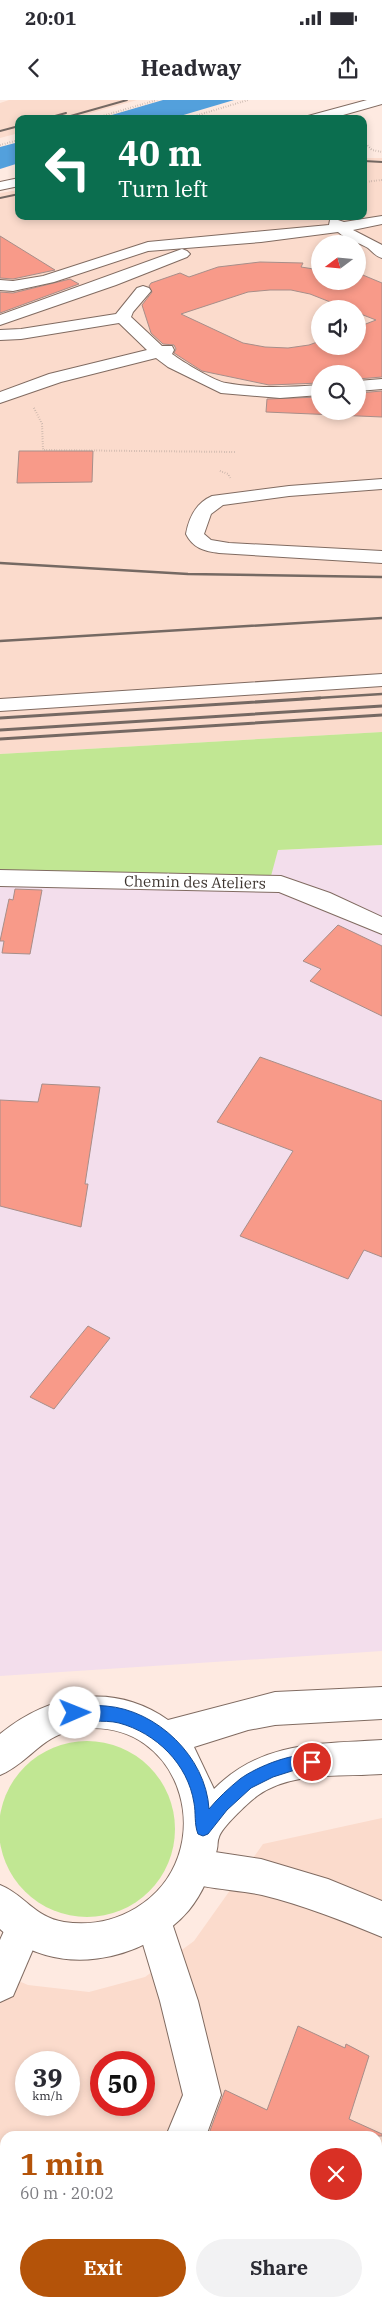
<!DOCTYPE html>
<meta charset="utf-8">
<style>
:root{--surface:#fff;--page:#f2f2f3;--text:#2b2b33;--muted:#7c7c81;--accent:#b45309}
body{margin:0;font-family:"IBM Plex Serif",serif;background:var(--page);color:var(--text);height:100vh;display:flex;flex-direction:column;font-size:19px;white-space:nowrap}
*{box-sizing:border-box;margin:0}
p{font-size:16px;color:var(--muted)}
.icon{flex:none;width:28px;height:28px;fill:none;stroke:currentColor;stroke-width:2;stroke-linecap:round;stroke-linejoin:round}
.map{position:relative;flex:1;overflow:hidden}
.panel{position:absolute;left:0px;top:2031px;width:382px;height:176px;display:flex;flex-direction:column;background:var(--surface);border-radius:15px 15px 0 0;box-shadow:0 2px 8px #0003}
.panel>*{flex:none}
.top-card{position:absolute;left:15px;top:15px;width:352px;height:105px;border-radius:10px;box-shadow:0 2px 8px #0003;background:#0b6e4f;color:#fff;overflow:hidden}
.needle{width:32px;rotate:254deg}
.buttons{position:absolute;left:311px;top:135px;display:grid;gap:10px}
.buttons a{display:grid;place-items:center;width:55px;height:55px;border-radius:50%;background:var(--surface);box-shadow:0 2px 8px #0003;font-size:25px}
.speed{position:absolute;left:15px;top:1951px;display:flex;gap:10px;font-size:25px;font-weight:700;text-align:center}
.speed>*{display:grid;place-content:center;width:65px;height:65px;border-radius:50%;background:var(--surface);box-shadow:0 2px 8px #0003;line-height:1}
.speed small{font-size:12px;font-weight:400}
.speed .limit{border:8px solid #d22;background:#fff;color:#111}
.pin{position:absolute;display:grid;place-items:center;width:42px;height:42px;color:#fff;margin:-21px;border:2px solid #fff;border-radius:50%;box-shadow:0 1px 5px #0007}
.me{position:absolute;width:55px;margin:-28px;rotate:89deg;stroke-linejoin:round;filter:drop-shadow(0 0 4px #0008)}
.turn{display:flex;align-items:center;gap:18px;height:105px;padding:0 20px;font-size:22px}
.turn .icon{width:65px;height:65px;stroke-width:2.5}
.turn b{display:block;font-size:35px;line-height:42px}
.round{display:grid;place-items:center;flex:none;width:52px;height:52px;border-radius:26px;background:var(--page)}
.summary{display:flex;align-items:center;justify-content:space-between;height:85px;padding:0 20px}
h1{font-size:30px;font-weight:800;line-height:38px;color:var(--accent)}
.action{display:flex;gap:10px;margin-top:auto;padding:10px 20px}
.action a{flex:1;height:58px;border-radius:30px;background:var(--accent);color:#fff;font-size:20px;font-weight:800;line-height:58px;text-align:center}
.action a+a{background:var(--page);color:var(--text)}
.status{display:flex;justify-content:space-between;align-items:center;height:35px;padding:0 25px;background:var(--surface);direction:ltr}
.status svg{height:14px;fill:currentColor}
header{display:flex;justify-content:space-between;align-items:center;height:65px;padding:0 20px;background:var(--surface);font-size:22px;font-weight:800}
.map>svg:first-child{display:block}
</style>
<div class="status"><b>20:01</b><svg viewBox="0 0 49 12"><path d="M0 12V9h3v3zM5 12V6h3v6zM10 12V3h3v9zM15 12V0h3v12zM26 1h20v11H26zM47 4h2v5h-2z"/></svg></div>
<header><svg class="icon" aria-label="back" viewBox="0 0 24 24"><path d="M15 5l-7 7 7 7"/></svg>Headway<svg class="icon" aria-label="share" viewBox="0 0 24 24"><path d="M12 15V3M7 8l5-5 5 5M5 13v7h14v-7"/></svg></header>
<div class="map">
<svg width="382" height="2207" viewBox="0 0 382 2207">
<rect width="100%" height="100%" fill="#feeae1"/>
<!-- built -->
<g fill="#fbdbcc" fill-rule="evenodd">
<polygon points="9,0 137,0 70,19 19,19 19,33 0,38 0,3"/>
<path d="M364 58H382V632L0 654V93L19 90V116H364ZM320 144H358V181H320ZM320 209H358V246H320ZM320 274H358V311H320Z"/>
<path d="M382 1718V2207H0V1873L28 1885 89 1892 145 1877 194 1841 263 1744ZM26 1962H69V2005H26ZM101 1962H144V2005H101ZM5 2036H378V2202H5Z"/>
</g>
<!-- industrial -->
<polygon fill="#f3deec" points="382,745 382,1551 0,1576 0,772 278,750"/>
<!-- green -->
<g fill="#c1e793">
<polygon points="382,632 382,745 278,750 271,776 0,772 0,654"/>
<circle cx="87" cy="1729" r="88"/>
</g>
<!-- water -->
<g fill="#53a0dc">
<polygon points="163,0 234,0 170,19 98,19"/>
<polygon points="19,42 19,63 0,69 0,47"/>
</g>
<!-- building -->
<g fill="#f89a89" stroke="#a78e89" fill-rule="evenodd">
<polygon points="0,136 55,170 13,179 0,178"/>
<path d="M260 162 303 163 301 167 320 170V181H358V173L382 183V277L358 279V274H320V283L269 285 202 271 174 253 176 249 174 245 163 244 151 233 142 205 152 192 149 186 151 183 180 173 189 177 218 167ZM270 190H291L310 194 348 209H358V213L376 220 358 227V246H320V241L309 245 288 248 265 247 243 243 181 214 248 192Z"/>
<polygon points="70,179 79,184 0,213 0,192 13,193"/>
<polygon points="382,291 382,317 266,312 267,299 320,297 320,311 358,311 358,293"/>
<polygon points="19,351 93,351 92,382 17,383"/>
<polygon points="15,789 42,790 30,854 2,853 4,841 0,841 9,799 13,800"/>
<polygon points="338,825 382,846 382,916 310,881 321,869 303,861"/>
<polygon points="260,957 382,1001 382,1157 364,1150 348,1179 240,1136 293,1051 217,1022"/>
<polygon points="42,984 100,987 85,1084 88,1084 81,1127 0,1106 0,1000 38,1002"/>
<polygon points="88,1226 110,1238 54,1309 30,1297"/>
<polygon points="298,1926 345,1948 346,1944 369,1956 349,2019 382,2034 382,2036 208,2036 225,1990 267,2010"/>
</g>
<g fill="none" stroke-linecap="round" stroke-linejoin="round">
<!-- minor casing -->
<g stroke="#806b61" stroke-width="2">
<g id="minor">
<polygon points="367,0 382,0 382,4 329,19 306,19 308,16"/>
<polygon points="19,78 19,86 0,90 0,82"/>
<path d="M382 116V124L353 130 382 145V158C375 156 373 152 368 148 358 142 347 140 338 132L261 142 148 151 54 182 13 191 0 190V180L13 181 43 176 148 142 329 125 330 120 335 119 344 122Z"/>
<polygon points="182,149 187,151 190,154 187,157 116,185 0,225 0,215"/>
<path d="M143 186 149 188 151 191 133 212 131 217 162 246H172L174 250 172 254C183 262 214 281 226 283 257 289 289 287 320 285V295L280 298 221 293 168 267 156 258 61 282 0 303V292L49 274 147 250 119 223 21 239 0 240V230L21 229 116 214 137 188Z"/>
<polygon points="382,279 382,289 358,291 358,281"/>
<path d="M382 379V389L289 396 223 405 211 414 204 434 211 440 229 443 382 451V463L219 453C204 451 193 448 186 434 189 417 196 403 212 396L289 386Z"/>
<polygon points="382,574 382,586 0,611 0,599"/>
<polygon points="0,770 281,776 330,793 382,817 382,834 279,792 0,786"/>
<path d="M195 1749 261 1759 328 1779 382 1801V1837C343 1821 303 1805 262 1795 235 1789 207 1790 182 1780L177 1767 182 1754Z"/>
<polygon points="154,1803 167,1808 198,1901 221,1995 206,2036 166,2036 183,1995 160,1901 136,1821 141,1808"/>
<polygon points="25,1808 38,1813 43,1826 13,1896 0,1902 0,1840 12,1813"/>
<polygon points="98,2202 140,2202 138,2207 96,2207"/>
</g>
</g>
<!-- major casing -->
<g stroke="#806b61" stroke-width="2">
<path id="major" d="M382 1587V1619L275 1625 248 1630 194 1647 214 1689C262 1641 319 1644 382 1640V1674C342 1677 291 1671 257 1696 248 1703 222 1727 219 1737 217 1741 218 1745 217 1749 212 1770 203 1793 189 1810 144 1863 53 1880 0 1829V1785C25 1795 34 1817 64 1822 90 1826 114 1821 136 1808 222 1756 185 1616 80 1629 41 1634 31 1662 0 1675V1634C49 1594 113 1581 168 1620L275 1592Z"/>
</g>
<!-- path -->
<g stroke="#b0a199" stroke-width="2" stroke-dasharray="0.5 2" stroke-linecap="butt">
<polyline points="92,19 157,0"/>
<polyline points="185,19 248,0"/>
<polyline points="364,42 372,50 382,52"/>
<polyline points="0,45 19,40"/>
<polyline points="364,82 382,80"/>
<polyline points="34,308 42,324 43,350 236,352"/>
<polyline points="220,371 228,374 231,379"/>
</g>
<!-- minor -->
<use href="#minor" fill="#fff" fill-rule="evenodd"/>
<!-- major -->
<use href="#major" fill="#fff" fill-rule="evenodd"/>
<!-- rail-far2 -->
<g stroke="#756963" stroke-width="2">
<polyline points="44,19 66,13"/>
<polyline points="60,19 127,0"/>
<polyline points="0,31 19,26"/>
<polyline points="364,61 382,62"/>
<polyline points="0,98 19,94"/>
</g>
<!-- rail-far1 -->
<g stroke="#756963" stroke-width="2.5">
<polyline points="0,463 188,474 382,477"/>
<polyline points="0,541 382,518"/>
<polyline points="301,599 382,594"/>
</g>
<!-- rail -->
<g stroke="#756963" stroke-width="3">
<polyline points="0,618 320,598"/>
<polyline points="0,630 382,606"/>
<polyline points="0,639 382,615"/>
</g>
</g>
<!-- route -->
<path fill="#1a73e8" stroke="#114b97" d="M75 1606C85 1606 96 1605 106 1606 157 1610 206 1657 209 1709 218 1698 229 1688 240 1679 256 1667 299 1649 317 1657L319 1662 317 1667 295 1670 273 1677 251 1688 227 1710 208 1734 203 1736 198 1734C194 1724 196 1713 194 1703 188 1664 156 1633 119 1623 103 1619 85 1624 70 1618L68 1613 70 1608Z"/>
<g text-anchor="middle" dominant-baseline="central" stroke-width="4" stroke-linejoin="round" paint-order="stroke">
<!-- street labels -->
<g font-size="15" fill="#3c332e" stroke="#fff">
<text transform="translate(195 782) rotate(1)">Chemin des Ateliers</text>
</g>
</g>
</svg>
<div class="buttons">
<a><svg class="needle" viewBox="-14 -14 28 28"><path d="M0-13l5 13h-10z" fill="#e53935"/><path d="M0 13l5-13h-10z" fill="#7c7c81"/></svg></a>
<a><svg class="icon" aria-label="sound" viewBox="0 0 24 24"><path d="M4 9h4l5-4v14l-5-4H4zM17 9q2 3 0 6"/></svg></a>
<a><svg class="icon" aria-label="search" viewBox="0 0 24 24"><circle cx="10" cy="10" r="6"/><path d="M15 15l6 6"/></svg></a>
</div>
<div class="speed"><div>39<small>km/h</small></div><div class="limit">50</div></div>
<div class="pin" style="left:312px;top:1662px;background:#d93025"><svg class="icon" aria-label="arrive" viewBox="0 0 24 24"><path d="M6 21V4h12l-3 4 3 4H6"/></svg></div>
<svg class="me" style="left:75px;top:1613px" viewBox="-20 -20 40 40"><circle r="19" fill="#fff"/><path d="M0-13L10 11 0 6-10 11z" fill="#1a73e8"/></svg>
<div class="top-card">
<div class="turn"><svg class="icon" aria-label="left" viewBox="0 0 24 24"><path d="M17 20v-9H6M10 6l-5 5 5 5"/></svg><div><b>40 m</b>Turn left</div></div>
</div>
<section class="panel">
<div class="summary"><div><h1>1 min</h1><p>60 m · 20:02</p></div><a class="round" style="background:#d93025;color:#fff"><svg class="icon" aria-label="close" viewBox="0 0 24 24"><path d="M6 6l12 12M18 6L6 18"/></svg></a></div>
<div class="action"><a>Exit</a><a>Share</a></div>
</section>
</div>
